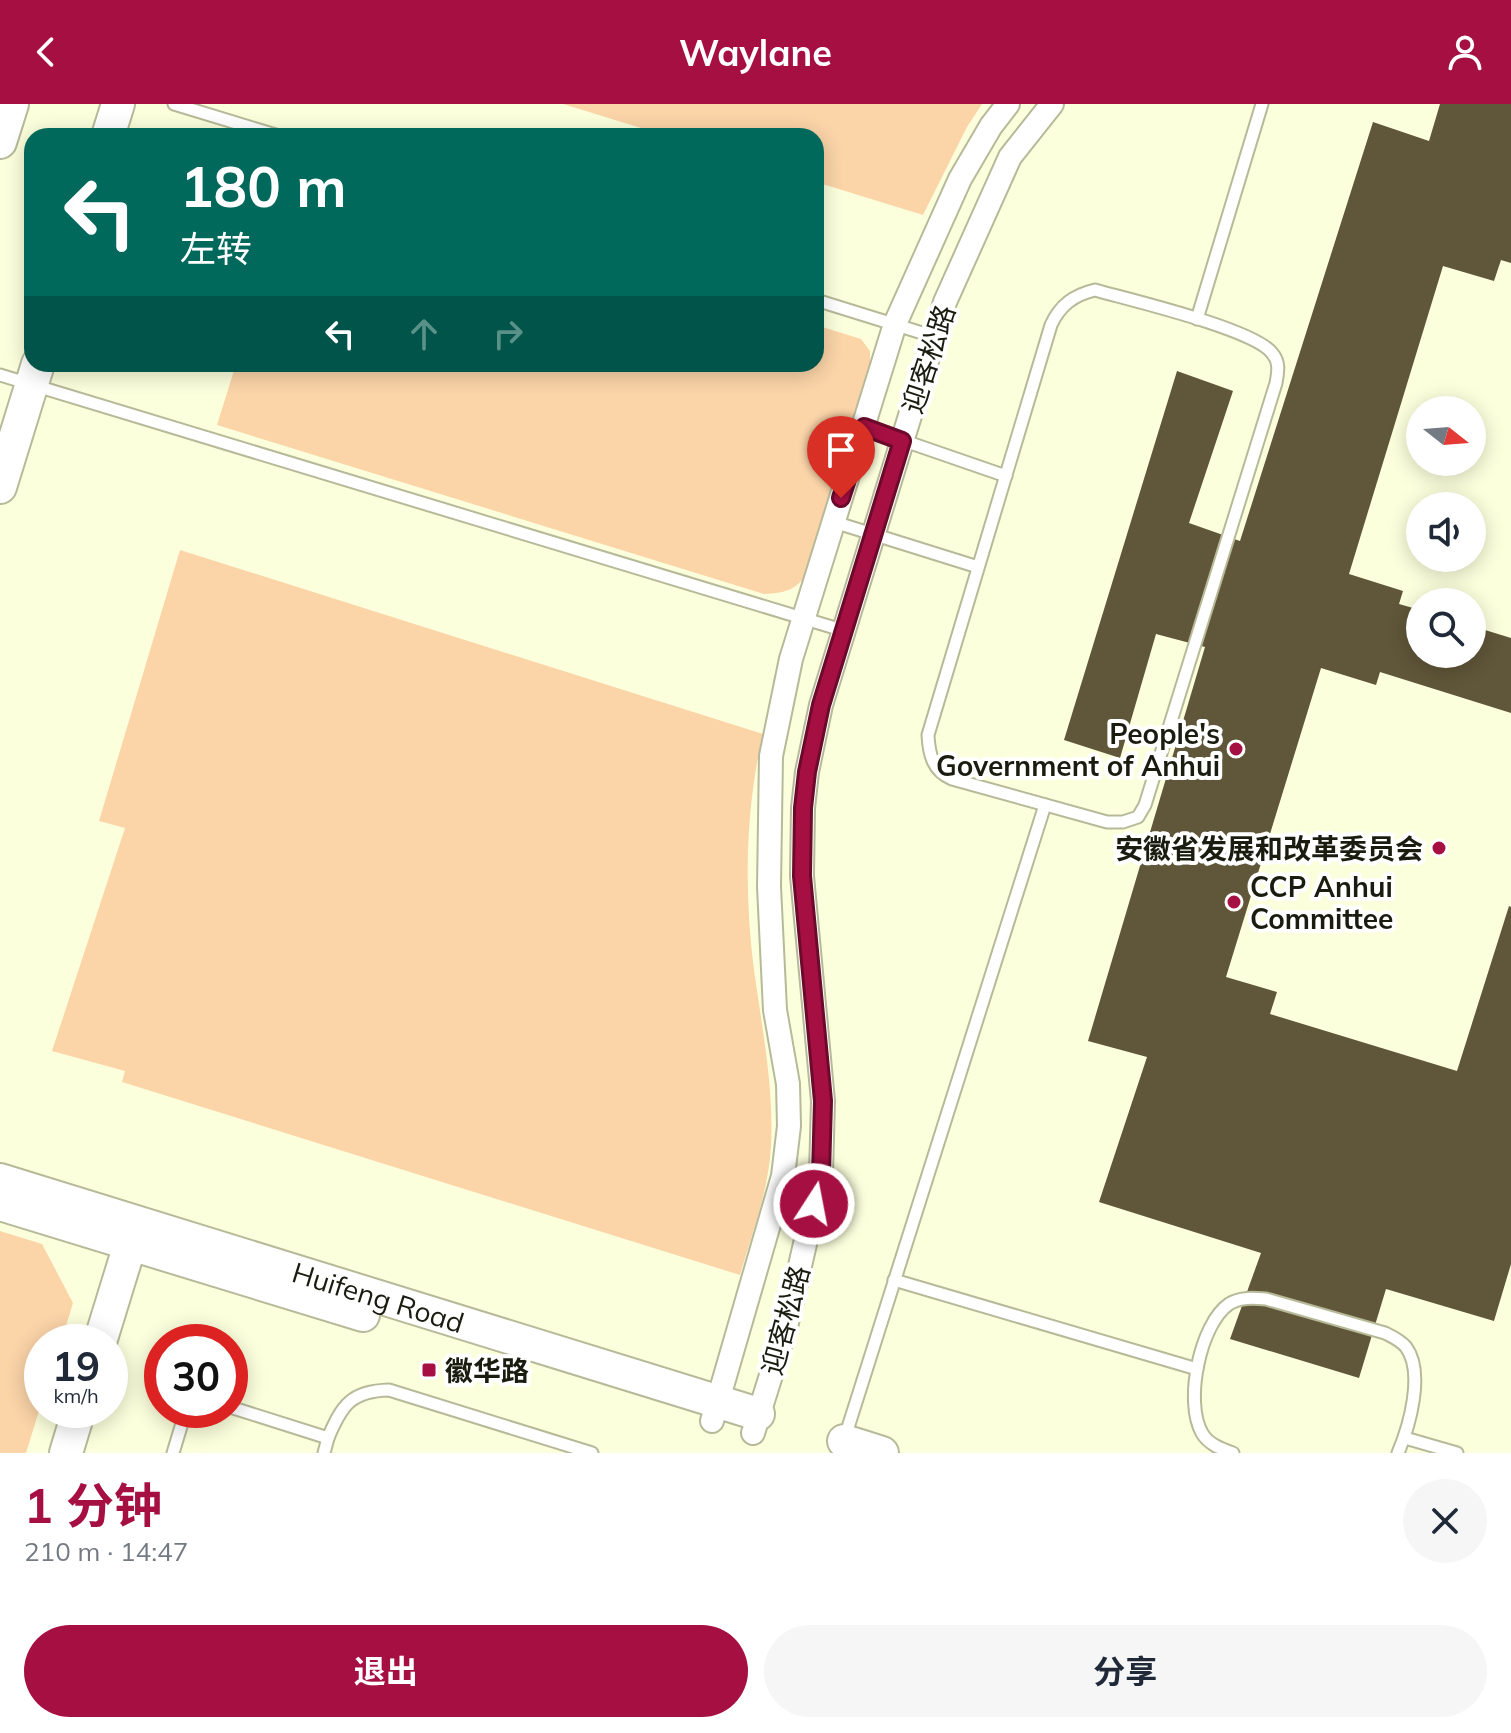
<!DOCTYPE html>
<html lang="zh">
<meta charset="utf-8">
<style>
:root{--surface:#fff;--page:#f6f6f7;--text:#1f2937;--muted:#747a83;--accent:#a60f42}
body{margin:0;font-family:Mulish,"Noto Sans SC",sans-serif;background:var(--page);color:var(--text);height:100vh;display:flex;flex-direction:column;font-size:30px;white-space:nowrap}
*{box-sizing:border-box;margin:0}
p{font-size:26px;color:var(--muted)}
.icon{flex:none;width:44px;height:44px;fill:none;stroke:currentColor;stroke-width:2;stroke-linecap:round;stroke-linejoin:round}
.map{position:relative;height:1349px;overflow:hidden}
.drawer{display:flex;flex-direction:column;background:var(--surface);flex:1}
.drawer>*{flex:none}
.hud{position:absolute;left:24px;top:24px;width:800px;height:244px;border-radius:24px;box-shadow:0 4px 20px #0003;background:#00695c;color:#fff;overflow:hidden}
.needle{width:52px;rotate:107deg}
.fabs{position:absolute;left:1406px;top:292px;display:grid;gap:16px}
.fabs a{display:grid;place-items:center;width:80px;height:80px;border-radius:50%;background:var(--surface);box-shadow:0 4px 20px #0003;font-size:40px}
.speed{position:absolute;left:24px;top:1220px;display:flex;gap:16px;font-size:40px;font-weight:700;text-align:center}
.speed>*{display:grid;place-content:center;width:104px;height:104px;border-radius:50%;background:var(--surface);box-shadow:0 4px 20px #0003;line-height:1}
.speed small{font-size:20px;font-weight:400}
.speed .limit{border:12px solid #d22;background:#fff;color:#111}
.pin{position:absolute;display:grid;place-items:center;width:68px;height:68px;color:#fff;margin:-82px -34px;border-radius:50% 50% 50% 0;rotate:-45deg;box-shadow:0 0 8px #0007}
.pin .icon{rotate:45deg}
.me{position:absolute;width:88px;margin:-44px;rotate:11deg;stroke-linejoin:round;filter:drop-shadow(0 0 6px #0008)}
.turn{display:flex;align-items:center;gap:28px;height:168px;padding:0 24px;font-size:36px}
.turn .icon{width:104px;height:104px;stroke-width:2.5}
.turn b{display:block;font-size:56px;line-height:68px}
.lanes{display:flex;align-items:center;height:76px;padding:0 24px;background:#0003;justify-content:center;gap:40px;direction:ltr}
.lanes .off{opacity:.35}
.round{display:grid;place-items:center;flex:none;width:84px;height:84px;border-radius:42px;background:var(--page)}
.head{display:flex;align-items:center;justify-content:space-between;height:136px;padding:0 24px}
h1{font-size:48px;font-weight:700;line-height:60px;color:var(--accent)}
.primary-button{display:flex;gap:16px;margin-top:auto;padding:16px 24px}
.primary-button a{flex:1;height:92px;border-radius:48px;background:var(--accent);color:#fff;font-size:32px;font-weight:700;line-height:92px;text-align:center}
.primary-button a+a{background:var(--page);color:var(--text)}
header{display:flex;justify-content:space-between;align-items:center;height:104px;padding:0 24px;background:var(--accent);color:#fff;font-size:36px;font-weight:700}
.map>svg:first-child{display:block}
</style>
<header><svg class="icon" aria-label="back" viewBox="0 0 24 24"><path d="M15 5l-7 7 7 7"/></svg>Waylane<svg class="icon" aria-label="person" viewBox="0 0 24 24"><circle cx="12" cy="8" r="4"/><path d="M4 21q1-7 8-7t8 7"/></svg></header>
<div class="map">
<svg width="1511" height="1349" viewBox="0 0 1511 1349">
<rect width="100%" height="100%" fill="#fcffdc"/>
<!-- green -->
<g fill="#fbd4a8">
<polygon points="563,0 982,0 967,23 923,111 816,78 816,32 667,32"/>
<path d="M816 221 861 235 870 247V263L808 469C795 487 784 489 764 490L217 321 236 260H816Z"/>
<path d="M180 446 763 630C745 706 744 789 754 866 762 924 774 983 771 1041 769 1085 752 1129 740 1171L122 978 125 967 52 947 125 724 99 717Z"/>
<polygon points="0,1127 42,1140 73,1199 61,1238 42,1238 42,1297 26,1349 0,1349"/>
</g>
<!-- building -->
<polygon fill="#605639" points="1440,0 1511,0 1511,159 1501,156 1494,177 1443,162 1349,470 1403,487 1399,500 1420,506 1420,550 1472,550 1472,522 1511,534 1511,609 1380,568 1376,581 1321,564 1226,873 1277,888 1270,910 1457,967 1509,802 1511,803 1511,1160 1494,1217 1386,1185 1359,1274 1230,1235 1261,1149 1099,1098 1147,953 1088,937 1205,543 1156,530 1120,654 1064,636 1177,267 1233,287 1189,419 1240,437 1373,18 1429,37"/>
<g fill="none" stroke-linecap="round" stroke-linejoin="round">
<!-- lane casing -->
<g stroke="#b7ba99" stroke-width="15">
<g id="lane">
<polyline points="174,0 279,32"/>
<path d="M1095 186C1130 196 1254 225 1272 249 1280 258 1278 268 1276 279L1145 701 1138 713 1123 718H1107L952 675C933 667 929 651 928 631L1051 221C1060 201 1074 191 1095 186Z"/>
<polyline points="816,196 935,233"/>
<polyline points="1197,215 1262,0"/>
<polyline points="0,271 845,527"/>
<polyline points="864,323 1006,372"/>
<polyline points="834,418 978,463"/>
<polyline points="894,1176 1197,1265"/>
<path d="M230 1303 328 1334C342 1301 351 1287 389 1286L592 1349"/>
<polyline points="845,1333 1045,701"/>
<polyline points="1405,1334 1457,1349"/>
<polyline points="173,1349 186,1306"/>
<polyline points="324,1349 328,1334"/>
<path d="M1233 1349C1221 1345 1208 1340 1202 1329 1184 1298 1200 1220 1229 1200 1240 1193 1254 1194 1266 1195L1385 1229C1393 1233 1400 1236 1406 1243 1425 1269 1409 1323 1398 1349"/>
</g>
</g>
<!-- street casing -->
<g stroke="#b7ba99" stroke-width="26">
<g id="street">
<polyline points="712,1317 783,1072 789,1022 788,980 775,906 769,783 771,652 791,555 895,220 960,75 991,22 1008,0"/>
<polyline points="753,1329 786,1223 821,1070 823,997 802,772 803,704 807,668 821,601 945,198 1010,53 1052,0"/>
</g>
</g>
<!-- secondary casing -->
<g stroke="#b7ba99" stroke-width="36">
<g id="secondary">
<polyline points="108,32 118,0"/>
<polyline points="0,38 12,0"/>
<polyline points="0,383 38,260"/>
<path id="s1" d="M0 1076 758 1310"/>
<polyline points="0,1100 363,1211"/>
<polyline points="100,1238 136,1121"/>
<polyline points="844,1337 882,1349"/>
<polyline points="66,1349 79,1306"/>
</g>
</g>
<!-- lane -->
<use href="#lane" stroke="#fff" stroke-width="11"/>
<!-- street -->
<use href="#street" stroke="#fff" stroke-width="22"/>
<!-- secondary -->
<use href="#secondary" stroke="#fff" stroke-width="32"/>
</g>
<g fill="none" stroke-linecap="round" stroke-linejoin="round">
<!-- route casing -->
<g stroke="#6c0a2b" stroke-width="20">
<polyline id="route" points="814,1100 821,1070 823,997 802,772 803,704 807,668 821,601 902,337 864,323 841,394"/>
</g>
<!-- route -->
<use href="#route" stroke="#a60f42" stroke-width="14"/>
</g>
<!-- markers -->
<g fill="#a60f42" stroke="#fff" stroke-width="3">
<circle cx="1236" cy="645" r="8"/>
<circle cx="1439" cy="744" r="8"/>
<circle cx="1234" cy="798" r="8"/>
<rect x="421" y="1258" width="16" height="16" rx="4"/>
</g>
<g text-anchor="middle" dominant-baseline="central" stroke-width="8" stroke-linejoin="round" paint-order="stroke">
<!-- street labels -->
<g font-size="28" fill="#1b1c10" stroke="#fff">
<text transform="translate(928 255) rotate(-72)">迎客松路</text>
<text stroke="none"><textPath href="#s1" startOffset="396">Huifeng Road</textPath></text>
<text transform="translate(785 1216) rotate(-75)">迎客松路</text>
</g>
<!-- poi labels -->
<g font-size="28" font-weight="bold" fill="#1b1c10" stroke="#fff" text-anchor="end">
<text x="1220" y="629">People's<tspan x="1220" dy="32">Government of Anhui</tspan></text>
<text x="1423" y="744">安徽省发展和改革委员会</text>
<text x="1250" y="782" text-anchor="start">CCP Anhui<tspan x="1250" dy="32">Committee</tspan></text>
<text x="445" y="1266" text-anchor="start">徽华路</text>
</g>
</g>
</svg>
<div class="fabs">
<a><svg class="needle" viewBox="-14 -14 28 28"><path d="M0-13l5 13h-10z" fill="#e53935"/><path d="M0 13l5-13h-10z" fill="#747a83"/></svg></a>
<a><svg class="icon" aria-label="sound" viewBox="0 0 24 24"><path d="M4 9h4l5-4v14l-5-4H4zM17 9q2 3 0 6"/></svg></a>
<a><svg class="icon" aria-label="search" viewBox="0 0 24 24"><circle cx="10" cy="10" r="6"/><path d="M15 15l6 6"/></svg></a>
</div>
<div class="speed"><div>19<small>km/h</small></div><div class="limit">30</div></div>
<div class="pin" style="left:841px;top:394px;background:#d93025"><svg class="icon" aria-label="arrive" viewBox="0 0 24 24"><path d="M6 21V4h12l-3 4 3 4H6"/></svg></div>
<svg class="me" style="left:814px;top:1100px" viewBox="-20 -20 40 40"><circle r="17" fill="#a60f42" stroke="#fff" stroke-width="3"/><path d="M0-11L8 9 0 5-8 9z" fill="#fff"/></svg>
<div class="hud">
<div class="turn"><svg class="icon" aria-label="left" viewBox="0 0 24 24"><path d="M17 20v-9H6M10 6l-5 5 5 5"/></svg><div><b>180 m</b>左转</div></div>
<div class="lanes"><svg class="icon" aria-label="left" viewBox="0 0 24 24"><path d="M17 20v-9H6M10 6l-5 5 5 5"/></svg><svg class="icon off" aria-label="ahead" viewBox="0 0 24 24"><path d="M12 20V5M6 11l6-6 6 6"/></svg><svg class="icon off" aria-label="right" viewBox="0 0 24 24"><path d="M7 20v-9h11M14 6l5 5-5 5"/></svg></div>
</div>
</div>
<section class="drawer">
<div class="head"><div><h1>1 分钟</h1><p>210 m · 14:47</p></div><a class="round"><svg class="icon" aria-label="close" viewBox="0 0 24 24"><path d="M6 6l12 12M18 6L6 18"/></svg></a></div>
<div class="primary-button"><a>退出</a><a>分享</a></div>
</section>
